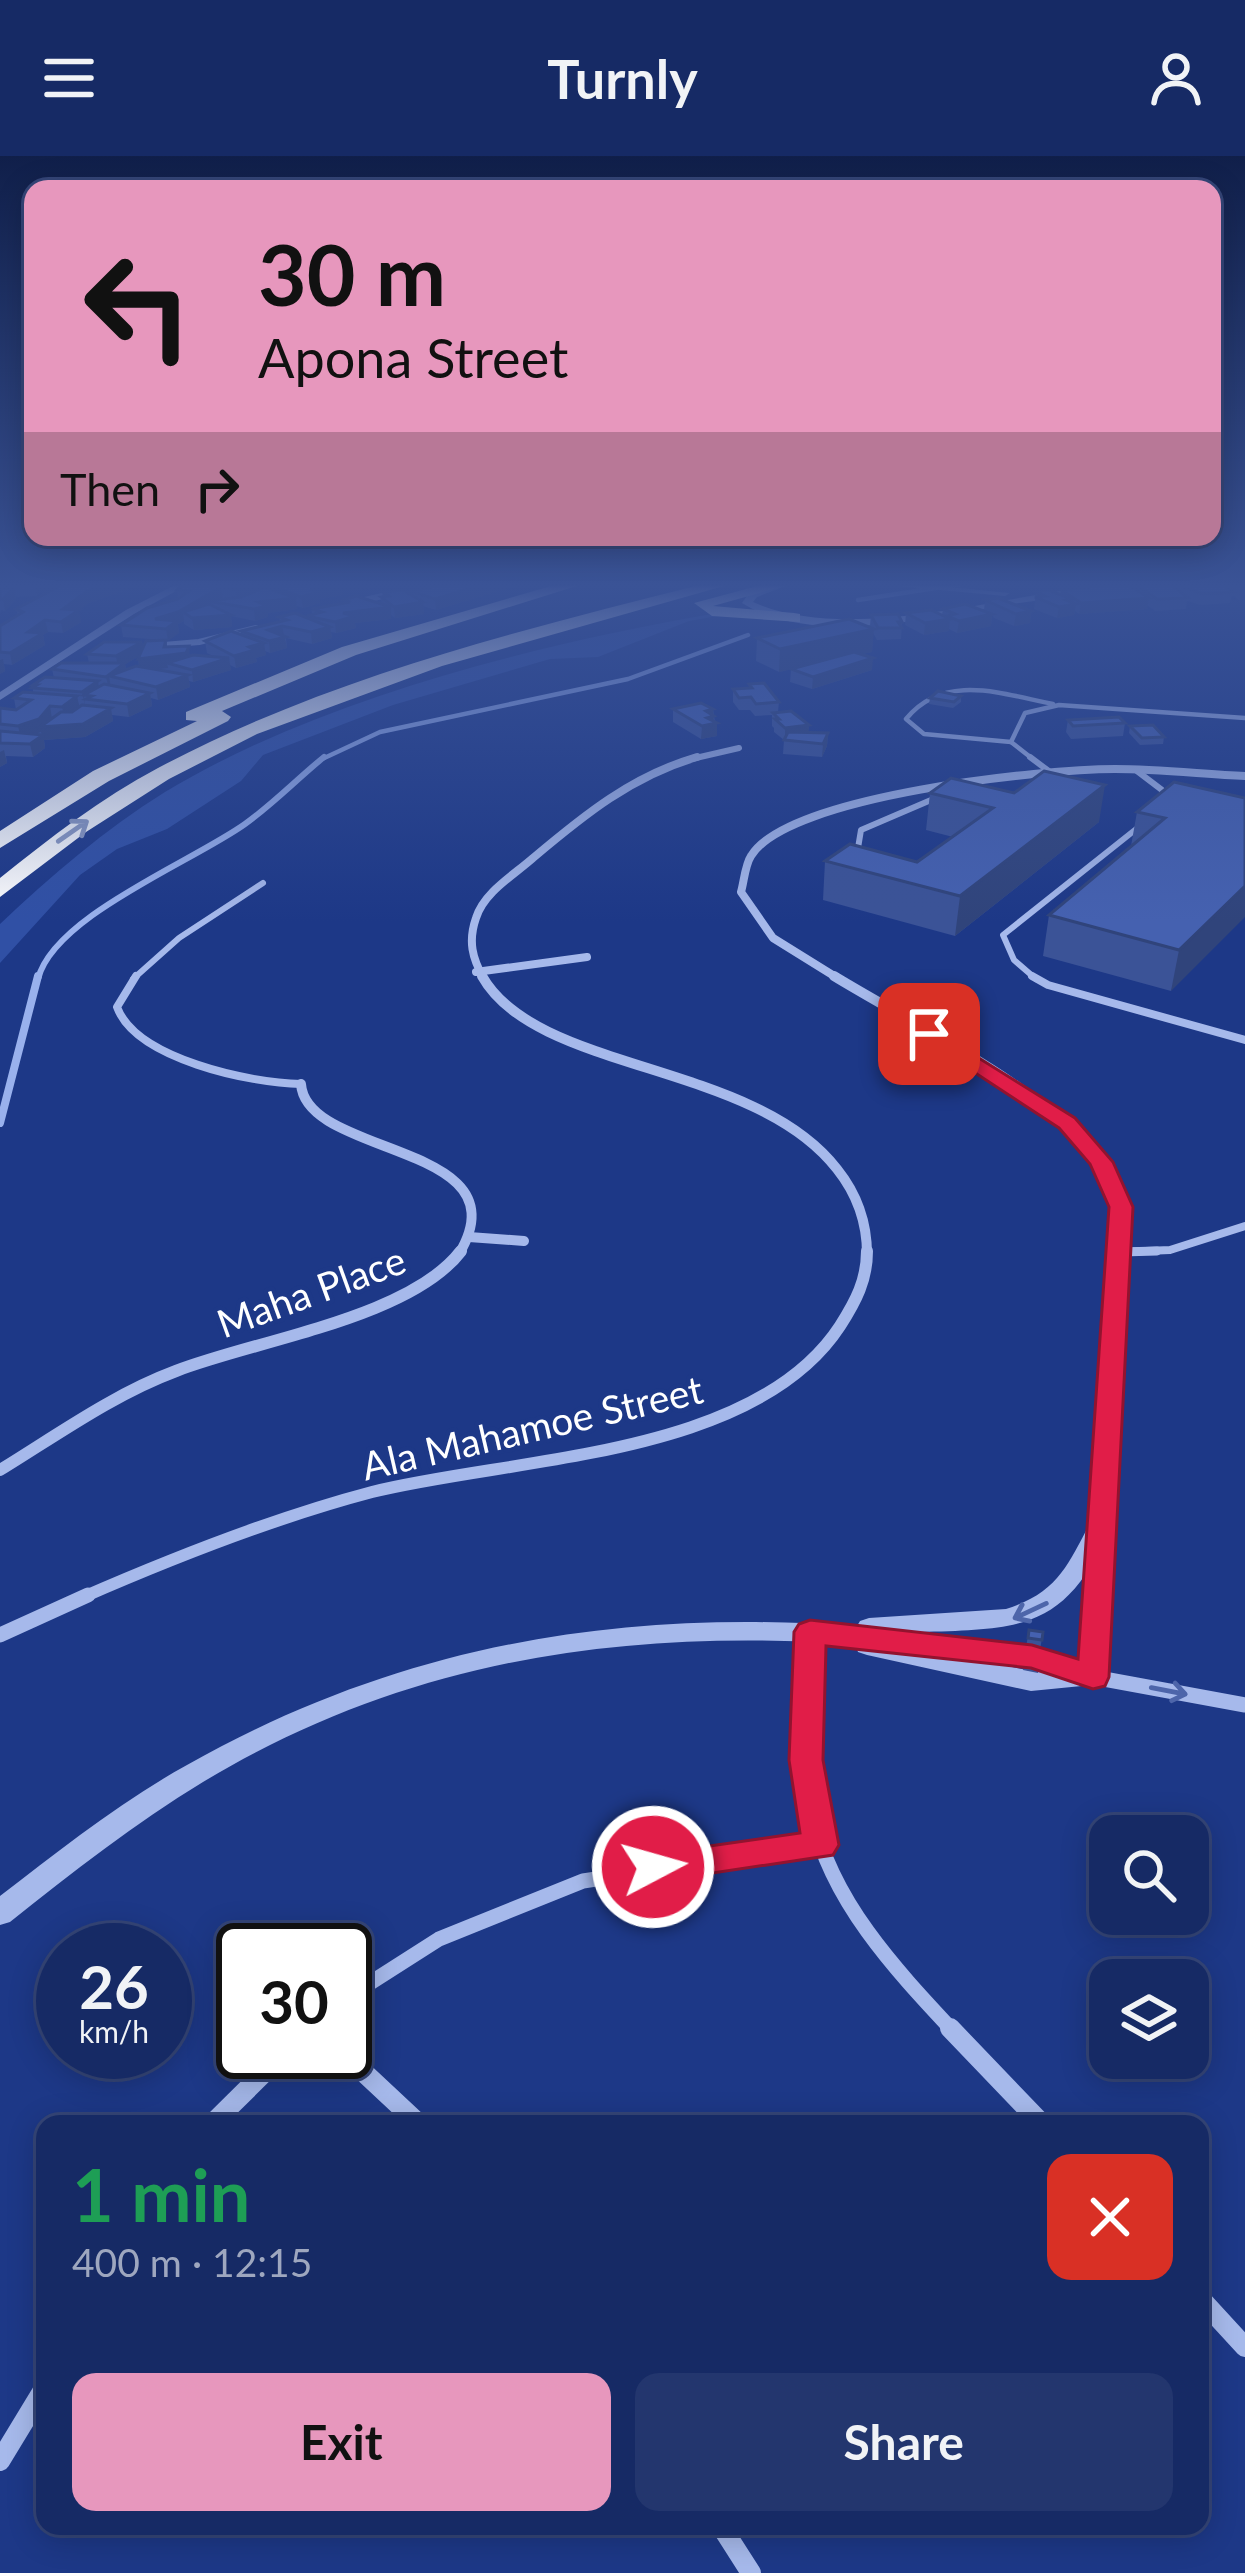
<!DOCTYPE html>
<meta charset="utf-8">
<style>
:root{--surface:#162a65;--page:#23366e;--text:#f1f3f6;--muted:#9ea7bf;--line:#354679;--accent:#e797bd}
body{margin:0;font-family:Lato,sans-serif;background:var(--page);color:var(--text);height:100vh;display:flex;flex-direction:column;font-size:45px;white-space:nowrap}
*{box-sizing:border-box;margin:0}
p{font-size:39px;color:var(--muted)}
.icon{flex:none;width:66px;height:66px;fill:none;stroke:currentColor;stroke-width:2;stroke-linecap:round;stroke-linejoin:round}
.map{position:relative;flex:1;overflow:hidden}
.details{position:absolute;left:36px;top:1959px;width:1173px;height:420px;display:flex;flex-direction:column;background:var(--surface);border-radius:24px;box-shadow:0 6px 30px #0003,0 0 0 3px var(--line)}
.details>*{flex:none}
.banner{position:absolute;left:24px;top:24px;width:1197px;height:366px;border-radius:24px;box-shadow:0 6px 30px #0003,0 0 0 3px var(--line);background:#e797bd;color:#111;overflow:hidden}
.tools{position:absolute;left:1089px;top:1659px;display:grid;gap:24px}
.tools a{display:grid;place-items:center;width:120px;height:120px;border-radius:24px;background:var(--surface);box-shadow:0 6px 30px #0003,0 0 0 3px var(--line);font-size:60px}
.speed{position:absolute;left:36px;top:1767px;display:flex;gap:24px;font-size:60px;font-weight:700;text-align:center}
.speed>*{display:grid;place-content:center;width:156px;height:156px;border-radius:50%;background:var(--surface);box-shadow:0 6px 30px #0003,0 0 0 3px var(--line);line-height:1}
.speed small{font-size:30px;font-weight:400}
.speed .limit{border:6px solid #111;border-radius:18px;background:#fff;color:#111}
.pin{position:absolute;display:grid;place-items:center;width:102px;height:102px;color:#fff;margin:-51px;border-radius:24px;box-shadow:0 6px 18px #0006}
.me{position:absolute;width:132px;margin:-66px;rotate:84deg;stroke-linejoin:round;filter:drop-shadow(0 0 9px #0008)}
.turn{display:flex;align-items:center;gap:42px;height:252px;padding:0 36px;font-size:54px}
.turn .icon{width:156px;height:156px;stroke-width:2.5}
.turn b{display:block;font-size:84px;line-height:102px}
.then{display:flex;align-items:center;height:114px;padding:0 36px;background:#0003;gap:24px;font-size:45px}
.round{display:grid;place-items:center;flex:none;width:126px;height:126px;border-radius:24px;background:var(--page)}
.summary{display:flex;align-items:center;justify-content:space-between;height:204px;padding:0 36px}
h1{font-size:72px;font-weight:700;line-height:90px;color:#1e9e55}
.button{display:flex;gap:24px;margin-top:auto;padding:24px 36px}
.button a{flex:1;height:138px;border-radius:24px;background:var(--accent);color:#111;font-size:48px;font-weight:700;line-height:138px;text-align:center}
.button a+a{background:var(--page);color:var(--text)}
header{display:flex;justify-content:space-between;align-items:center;height:156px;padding:0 36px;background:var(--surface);font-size:54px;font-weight:700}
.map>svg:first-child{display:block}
</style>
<header><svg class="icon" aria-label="menu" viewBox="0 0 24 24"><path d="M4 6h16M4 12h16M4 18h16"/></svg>Turnly<svg class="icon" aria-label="person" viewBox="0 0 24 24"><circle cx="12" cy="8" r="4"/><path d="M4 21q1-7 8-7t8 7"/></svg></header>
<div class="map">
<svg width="1245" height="2417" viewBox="0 0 1245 2417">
<rect width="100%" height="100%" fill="#1d3887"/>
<!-- green -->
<path fill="#3050a5" d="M712 458 723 459 689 465 598 501 550 503 393 549 263 599 241 625 167 673 117 693 80 719 0 807V768C52 719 104 674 165 636 319 543 534 489 712 458Z"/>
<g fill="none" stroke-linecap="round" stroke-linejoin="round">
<!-- stream-far2 -->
<g stroke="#99b1ed" stroke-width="4.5">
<polyline points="858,444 961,428"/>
<polyline points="320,604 380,576 628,523 748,479"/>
</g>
<!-- stream-far1 -->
<path stroke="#99b1ed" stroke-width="6" d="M38 823C54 760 192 706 245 668 273 648 297 623 324 601"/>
<!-- stream -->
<polyline stroke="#99b1ed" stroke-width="8" points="0,967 38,820"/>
<!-- service-far3 -->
<g stroke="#a6b9eb" stroke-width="4.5">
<path d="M1011 586 924 578 906 563C944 516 1002 538 1053 548"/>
<polyline points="1034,604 1011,586 1025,557 1059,549 1245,562"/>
</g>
<!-- service-far2 -->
<g stroke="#a6b9eb" stroke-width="6">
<polyline points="1030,601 1050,616"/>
<polyline points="1137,615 1162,634 1163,646"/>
<polyline points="863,696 858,692 861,674 938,641"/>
<polyline points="133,823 179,782 263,727"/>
<polyline points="1036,823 1014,804 1003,779 1140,670"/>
</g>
<!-- service-far1 -->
<g stroke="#a6b9eb" stroke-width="8">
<path d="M136 820 117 851C136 903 250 927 301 928"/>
<polyline points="1032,820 1048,829 1245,884"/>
<polyline points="1121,1096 1170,1094 1245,1070"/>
</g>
<!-- service -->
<polyline stroke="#a6b9eb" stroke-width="9" points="1121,1096 1157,1095"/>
<!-- minor-far5 -->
<g stroke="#a6b9eb" stroke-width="6">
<polyline points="351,447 396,437"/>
<polyline points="152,490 199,486 256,472"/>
<polyline points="687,604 739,592"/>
</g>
<!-- minor-far4 -->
<g stroke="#a6b9eb" stroke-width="8">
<polyline points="476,816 587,801"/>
<path d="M484 823C472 802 468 785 476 762 484 736 514 719 533 702 584 659 632 620 697 601"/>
<path d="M839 823 773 782 741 736C744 726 745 709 751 700 788 639 1045 613 1115 613 1158 613 1202 618 1245 620"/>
</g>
<!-- minor-far3 -->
<g stroke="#a6b9eb" stroke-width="10">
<path d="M482 820C536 917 754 905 837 1013 857 1038 867 1066 867 1098"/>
<path d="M834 820C904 863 1060 941 1100 1007 1117 1035 1120 1066 1121 1098"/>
<path d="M301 928C306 1002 526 986 459 1098"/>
<polyline points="469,1081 524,1085"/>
</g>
<!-- minor-far2 -->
<g stroke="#a6b9eb" stroke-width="12">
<path d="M0 1314C57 1279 114 1238 176 1215 256 1184 410 1162 461 1095"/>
<path d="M81 1442C175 1401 273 1362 372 1336 512 1301 754 1302 840 1170 856 1145 867 1124 867 1095"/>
<polyline points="1098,1442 1121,1095"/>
</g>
<!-- minor-far1 -->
<g stroke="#a6b9eb" stroke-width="15">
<polyline points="1098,1439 1093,1521 1245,1549"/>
<path d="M810 1476C808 1537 800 1600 813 1661 831 1745 896 1814 953 1875"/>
<polyline points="0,1479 88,1439"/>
<polyline points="345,1843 439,1783 583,1725 820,1689"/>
</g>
<!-- minor -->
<g stroke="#a6b9eb" stroke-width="20">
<polyline points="950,1872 1042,1968"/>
<polyline points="342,1896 419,1968"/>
<polyline points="212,1968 285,1896"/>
<polyline points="1200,2142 1245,2191"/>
<polyline points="0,2305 45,2231"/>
<polyline points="721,2370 751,2417"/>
</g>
<!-- tertiary -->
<g fill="#a6b9eb" fill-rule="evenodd">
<polygon points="177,428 189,428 134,458 0,544 0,536 126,454"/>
<path d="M777 428H791L757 441 753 446C845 487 989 443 1088 431L1093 434C1072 443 1043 443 1019 447 940 460 813 492 742 447L749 437Z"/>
<polygon points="875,428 918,428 1010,437 1005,440"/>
<polygon points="1140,428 1214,428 1143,433 1138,430"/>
<path d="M1101 1360 1109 1362 1113 1368C1066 1473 1026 1473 919 1476 982 1483 1042 1496 1102 1514L1106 1521 1102 1528 1031 1535 867 1499 858 1496 855 1488C620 1473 408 1503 203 1626 135 1667 73 1716 10 1766L0 1769V1740C60 1694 120 1646 187 1609 400 1489 615 1453 857 1470L860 1465 869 1462 1006 1453C1060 1436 1068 1407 1093 1362ZM951 1498 1039 1515H1031Z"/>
</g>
<!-- motorway -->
<g fill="#fff" fill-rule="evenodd">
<polygon points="558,428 583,428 356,499 222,555 231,561 228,565 109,625 0,692 0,675 93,615 197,565 186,564 186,556 342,491"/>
<path d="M704 428H731L442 510 257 578 169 623 86 676 0 741V722C50 682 101 642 158 612 329 521 517 475 704 428Z"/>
<polygon points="765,428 781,431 713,450 794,457 800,458 800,466 712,460 694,447"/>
</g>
</g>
<!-- wall -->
<g fill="#3b5397" fill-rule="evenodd">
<polygon points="0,428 2,432 12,432 11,428 137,428 137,430 89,447 78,454 81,466 63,477 48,476 43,479 45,489 12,509 4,508 5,515 0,518 0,470 18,460 16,453 50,435 44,436 44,432 37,440 16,441 16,443 5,455 1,454 0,459"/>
<path d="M215 428H282L373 432 343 435V439L320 443V447L303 452 297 450V453L268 457V461L255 465 231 460 232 471 194 474 184 468V465L178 468 179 477 166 485 167 490 190 499 213 500 207 497 205 485 241 479V475L280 466 279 461 307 462 312 459V453L344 447 343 444 381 448 383 436 411 439V435L447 428H527L509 432 505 430V433L436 454 423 450 424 458 395 462 391 459V463L355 467 356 472 336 477 331 476 332 482 312 488 286 482 287 492 270 497 265 495 266 499 256 502 257 506 236 512 230 509 231 514 193 526 189 525 190 531 158 544 151 542 152 550 129 561 112 559 113 565 85 581 44 584 45 592 33 601 6 600 7 607 0 611V552L16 554 14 542 33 537V529L54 522 52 513 89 507 87 498 142 486 143 492 163 484 123 481 121 469 178 443 177 434 211 431ZM138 501 139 511 126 514 125 508Z"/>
<polygon points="1133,428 1153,428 1177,433 1177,429 1228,433 1229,428 1245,428 1245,444 1239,444 1232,439 1230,447 1201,449 1187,445 1186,453 1155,455 1147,449 1147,453 1079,458 1075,455 1074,459 1057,462 1034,453 1036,436 1060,439 1061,434 1132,431"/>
<polygon points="985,444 1031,455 1030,467 1014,470 994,462 992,459 991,470 957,477 949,473 949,475 924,479 905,469 906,457 942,459 943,453 984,455"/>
<polygon points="871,459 902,466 901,483 877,484 873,477 872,496 860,498 872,514 812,533 790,526 791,513 779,516 756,505 757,482 870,470"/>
<polygon points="749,528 779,546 778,556 809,569 808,576 828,577 827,590 822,601 783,598 784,584 774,576 774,572 772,570 772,559 755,560 750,554 739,554 733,546 733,533 749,532"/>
<polygon points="961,540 961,546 953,552 929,548 930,542"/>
<polygon points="673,553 713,553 717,580 701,583 673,566"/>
<polygon points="1068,564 1125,567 1123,580 1071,583 1066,576"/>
<polygon points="1130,570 1164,581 1163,588 1140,589 1129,577"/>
<polygon points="930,637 1099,666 955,780 823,744 825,705 917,706 953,681 926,674"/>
<polygon points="1245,642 1171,835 1043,800 1049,759 1131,690 1137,656"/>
<polygon points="1029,1474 1043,1476 1040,1494 1026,1491"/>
<polygon points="1026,1497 1041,1500 1038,1517 1023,1514"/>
</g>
<!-- shaded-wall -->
<g fill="#30447b">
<polygon points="36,428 84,428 76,433 44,436 44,432 37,440"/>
<polygon points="109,428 137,428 137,430 89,447 77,456 79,454 81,466 63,477 61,466 63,453 87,435"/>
<polygon points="253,428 282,428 282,429 271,430 271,433 237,445 236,434"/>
<polygon points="331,428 373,428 373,432 343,435 343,439 320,443 320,447 303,452 301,441 310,433"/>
<polygon points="485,428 505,428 505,433 436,454 435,443"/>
<polygon points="221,431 223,442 208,445 209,450 183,456 184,465 178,468 179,477 168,485 166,473 155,463"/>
<polygon points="14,432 16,443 5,455 3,443"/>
<polygon points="296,442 297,453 268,457 268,461 255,465 254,453 258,446"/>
<polygon points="1149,442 1147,453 1079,458 1081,447"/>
<polygon points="1071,443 1070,449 1076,448 1074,459 1057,462 1059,451 1066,444"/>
<polygon points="423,446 424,458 395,462 394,451"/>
<polygon points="391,451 391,463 355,467 356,472 336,477 335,466 343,457"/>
<polygon points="1031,455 1030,467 1014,470 1016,458"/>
<polygon points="992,458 991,470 957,477 959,465"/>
<polygon points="231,459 232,471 194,474 192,462"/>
<polygon points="950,463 949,475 924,479 925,467"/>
<polygon points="45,464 48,476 43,479 45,489 12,509 10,497 28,476"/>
<polygon points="282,470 287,492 270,497 268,474"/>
<polygon points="330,471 332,482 312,488 311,476"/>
<polygon points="874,473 872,496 779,516 780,493"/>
<polygon points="166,484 168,496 189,490 190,502 167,507 168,512 140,515 138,503 164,491"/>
<polygon points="142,486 144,498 125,508 127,519 109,520 111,532 109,533 106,521 118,512 116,500"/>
<polygon points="264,487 266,499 256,502 257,506 236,512 234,500 249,491"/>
<polygon points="229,502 231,514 193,526 192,514"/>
<polygon points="873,502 872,514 812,533 813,521"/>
<polygon points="3,503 5,515 0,518 0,504"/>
<polygon points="188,519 190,531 158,544 156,531"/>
<polygon points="98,525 100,538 92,540 84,539 85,549 82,536"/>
<polygon points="150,537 152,550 129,561 127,548"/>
<polygon points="77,540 80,553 65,564 62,551"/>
<polygon points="50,550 52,563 111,552 113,565 85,581 44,584 45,592 33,601 30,588 42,579 41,576 21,583 18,570"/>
<polygon points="713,553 714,567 717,567 717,580 701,583 702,570 706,555"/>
<polygon points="809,569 808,582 785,585 785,572"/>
<polygon points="828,577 827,590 822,601 823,588"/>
<polygon points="4,594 7,607 0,611 0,596"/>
<polygon points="1105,629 1099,666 955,780 960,740"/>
<polygon points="1245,730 1245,761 1171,835 1179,794"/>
</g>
<!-- building -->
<g fill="#4561b0" stroke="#30447b" stroke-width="3">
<polygon points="64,428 109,428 87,435 63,453 79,454 61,466 45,464 28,476 43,477 10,497 0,496 0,470 23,456 16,453"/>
<polygon points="215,428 253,428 236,434 221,431 178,456 155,463 177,465 166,473 121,469 147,452 178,443 189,435 177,434 183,429 211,431"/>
<polygon points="290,428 342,428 310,433 319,436 301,441 271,430"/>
<polygon points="447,428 485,428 435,443 411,435"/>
<polygon points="1116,428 1132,431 1149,442 1081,447 1061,434"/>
<polygon points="1135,428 1172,429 1188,442 1157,443"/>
<polygon points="1188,428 1222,428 1233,436 1203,438 1177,429"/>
<polygon points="265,431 296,442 258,446 267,450 254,453 208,445 241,441"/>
<polygon points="0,432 14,432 3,443 0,443"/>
<polygon points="403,434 423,446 394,451 381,441 389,440 383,436"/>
<polygon points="1049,434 1071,443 1066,444 1076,448 1059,451 1035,441 1045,440 1036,436"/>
<polygon points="356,440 391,451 343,457 355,460 335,466 307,460 322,456 312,453 350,446 343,444"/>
<polygon points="998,442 1031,455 1016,458 985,444"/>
<polygon points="209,448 231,459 192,462 183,456"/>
<polygon points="965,448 992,458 959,465 947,460 955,458 943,453"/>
<polygon points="931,454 950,463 925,467 906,457"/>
<polygon points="295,457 330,471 311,476 282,470 268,474 286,481 269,485 241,475 287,464 279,461"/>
<polygon points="898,458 902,466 898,466 902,472 878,472 871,459"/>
<polygon points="849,463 874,473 780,493 757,482"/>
<polygon points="231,475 264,487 249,491 255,494 234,500 205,485"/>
<polygon points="166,484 164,491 189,490 186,497 138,503 146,485"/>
<polygon points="104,486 142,486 116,500 87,498"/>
<polygon points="854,496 873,502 813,521 791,513"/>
<polygon points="193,499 229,502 192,514 167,507"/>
<polygon points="61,507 125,507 106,521 52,513"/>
<polygon points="136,510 188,519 156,531 109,520"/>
<polygon points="45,521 98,525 82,536 32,532 37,529 33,529"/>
<polygon points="764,527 779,546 756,548 751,541 739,542 733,533 752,532 749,528"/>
<polygon points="104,528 150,537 127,548 86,543 92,540 84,539"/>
<polygon points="938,535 961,540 954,546 930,542"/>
<polygon points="23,536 77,540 62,551 50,550 39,563 18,570 0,568 0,552 16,554 31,544 14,542"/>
<polygon points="701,547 713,553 706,555 714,560 707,562 717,567 702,570 673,553"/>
<polygon points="82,549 111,552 83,568 40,571 61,556 72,556"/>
<polygon points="791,555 809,569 785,572 775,563 779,563 773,557"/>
<polygon points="1119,561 1125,567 1073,570 1068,564"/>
<polygon points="1153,569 1164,581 1142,582 1130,570"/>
<polygon points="0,575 43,579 30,588 0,587"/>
<polygon points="788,576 828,577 823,588 784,584"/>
<polygon points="1044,615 1105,629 960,740 825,705 850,688 917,706 993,652 930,637 951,622 1014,637"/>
<polygon points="1174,626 1245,642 1245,730 1179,794 1049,759 1165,662 1137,656"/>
<polygon points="1029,1474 1043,1476 1042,1484 1028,1482"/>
<polygon points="1026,1497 1041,1500 1040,1508 1025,1505"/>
</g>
<!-- one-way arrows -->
<defs><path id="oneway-shaft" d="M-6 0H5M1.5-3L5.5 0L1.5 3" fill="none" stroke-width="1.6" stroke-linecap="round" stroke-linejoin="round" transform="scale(3)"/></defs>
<use stroke="#8e9cc3" href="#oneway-shaft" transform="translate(73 675) rotate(-35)"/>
<g stroke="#4d65aa">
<use href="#oneway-shaft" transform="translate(1030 1455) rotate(155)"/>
<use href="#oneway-shaft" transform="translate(1169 1535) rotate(11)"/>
</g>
<!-- sky -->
<linearGradient id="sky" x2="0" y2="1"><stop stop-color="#101f4a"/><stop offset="0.56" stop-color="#3a5396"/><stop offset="1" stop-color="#3a5396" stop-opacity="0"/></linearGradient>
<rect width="1245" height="766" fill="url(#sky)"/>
<!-- route -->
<polygon fill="#e11d48" stroke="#92132f" stroke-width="3" points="929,871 1075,962 1113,1006 1133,1051 1109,1521 1105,1530 1093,1533 1031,1512 826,1490 823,1604 839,1689 833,1699 653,1726 640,1722 634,1711 640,1700 800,1677 789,1604 794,1476 799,1468 810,1464 1032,1489 1078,1503 1109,1051 1090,1008 1059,972 922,882 922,873"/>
<g text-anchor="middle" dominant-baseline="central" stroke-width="9" stroke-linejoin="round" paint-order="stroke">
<!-- street labels -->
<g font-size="39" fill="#fff" stroke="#1d3887">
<text transform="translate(311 1135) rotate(-20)">Maha Place</text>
<text transform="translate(532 1271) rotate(-13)">Ala Mahamoe Street</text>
</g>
</g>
</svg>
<div class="tools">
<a><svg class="icon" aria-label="search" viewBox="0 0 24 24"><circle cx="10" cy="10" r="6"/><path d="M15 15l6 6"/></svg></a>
<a><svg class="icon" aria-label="layers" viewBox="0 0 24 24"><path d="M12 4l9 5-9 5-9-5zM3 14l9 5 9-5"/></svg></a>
</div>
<div class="speed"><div>26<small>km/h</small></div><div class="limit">30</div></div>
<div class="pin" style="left:929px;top:878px;background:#d93025"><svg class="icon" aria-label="arrive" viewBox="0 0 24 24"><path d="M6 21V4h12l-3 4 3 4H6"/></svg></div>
<svg class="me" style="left:653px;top:1711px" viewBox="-20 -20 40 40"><circle r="17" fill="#e11d48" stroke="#fff" stroke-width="3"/><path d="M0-11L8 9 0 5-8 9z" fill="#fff"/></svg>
<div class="banner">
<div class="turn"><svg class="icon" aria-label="left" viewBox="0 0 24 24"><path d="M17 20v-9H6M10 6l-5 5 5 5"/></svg><div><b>30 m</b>Apona Street</div></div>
<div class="then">Then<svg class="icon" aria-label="right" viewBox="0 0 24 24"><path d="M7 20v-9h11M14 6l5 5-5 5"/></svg></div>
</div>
<section class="details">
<div class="summary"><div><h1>1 min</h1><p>400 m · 12:15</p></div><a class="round" style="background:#d93025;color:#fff"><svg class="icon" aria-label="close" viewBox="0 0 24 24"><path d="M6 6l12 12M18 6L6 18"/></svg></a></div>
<div class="button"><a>Exit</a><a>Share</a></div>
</section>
</div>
